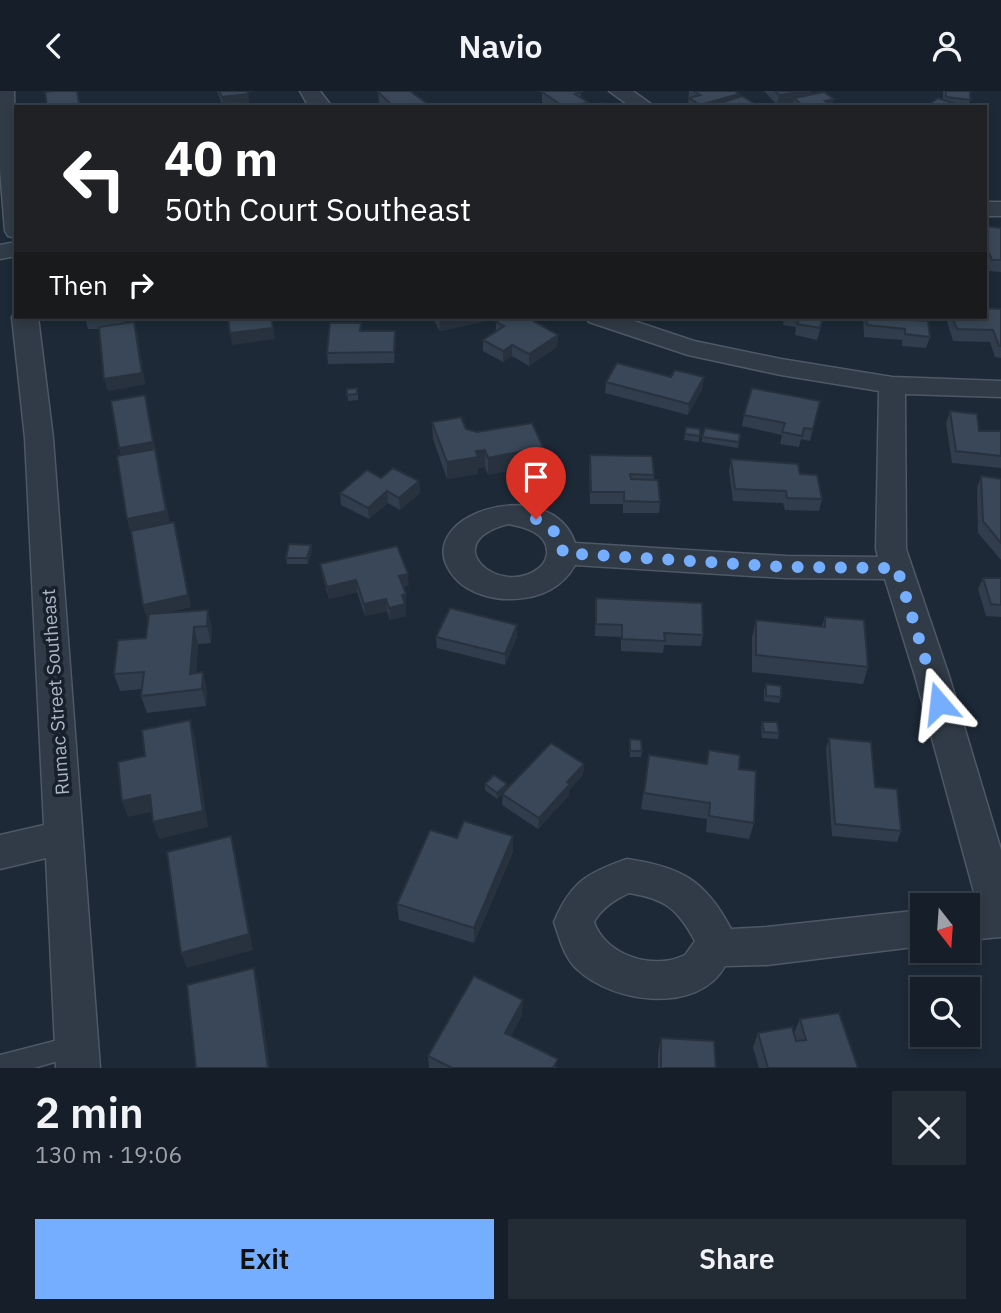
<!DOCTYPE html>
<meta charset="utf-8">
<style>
:root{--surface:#161f29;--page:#232c35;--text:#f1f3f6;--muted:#9ea2a8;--line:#353d46;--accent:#75aeff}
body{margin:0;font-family:"IBM Plex Sans",sans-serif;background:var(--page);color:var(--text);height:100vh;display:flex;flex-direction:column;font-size:26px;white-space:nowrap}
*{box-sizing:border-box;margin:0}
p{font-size:23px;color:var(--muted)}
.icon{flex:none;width:38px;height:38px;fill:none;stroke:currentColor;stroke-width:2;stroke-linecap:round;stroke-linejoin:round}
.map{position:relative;height:977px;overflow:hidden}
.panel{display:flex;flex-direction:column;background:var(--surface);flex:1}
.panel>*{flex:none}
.top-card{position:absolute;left:14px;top:14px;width:973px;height:214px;border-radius:0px;box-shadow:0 4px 10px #0003,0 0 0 2px var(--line);background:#202124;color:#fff;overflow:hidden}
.needle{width:46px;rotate:163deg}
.buttons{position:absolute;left:910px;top:802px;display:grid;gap:14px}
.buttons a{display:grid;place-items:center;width:70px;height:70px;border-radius:0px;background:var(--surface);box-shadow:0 4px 10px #0003,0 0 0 2px var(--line);font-size:35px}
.pin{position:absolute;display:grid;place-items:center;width:60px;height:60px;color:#fff;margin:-72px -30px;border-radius:50% 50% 50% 0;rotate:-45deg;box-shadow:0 0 7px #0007}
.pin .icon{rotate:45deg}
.me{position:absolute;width:77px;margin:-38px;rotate:343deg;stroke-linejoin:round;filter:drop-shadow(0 0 5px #0008)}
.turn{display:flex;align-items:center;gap:24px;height:147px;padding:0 35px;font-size:32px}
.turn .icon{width:91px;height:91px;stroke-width:2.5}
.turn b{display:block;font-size:49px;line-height:60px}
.then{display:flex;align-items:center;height:66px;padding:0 35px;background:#0003;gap:14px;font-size:26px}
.round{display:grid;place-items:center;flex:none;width:74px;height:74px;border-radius:0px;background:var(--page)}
.head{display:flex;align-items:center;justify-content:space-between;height:119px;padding:0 35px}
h1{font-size:42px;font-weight:600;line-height:52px}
.primary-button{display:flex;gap:14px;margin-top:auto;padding:14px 35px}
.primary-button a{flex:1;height:80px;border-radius:0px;background:var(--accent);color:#111;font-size:28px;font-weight:600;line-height:80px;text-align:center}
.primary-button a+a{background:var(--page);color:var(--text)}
header{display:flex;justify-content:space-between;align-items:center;height:91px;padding:0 35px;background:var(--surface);font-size:32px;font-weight:600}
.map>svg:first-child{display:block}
</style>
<header><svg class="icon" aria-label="back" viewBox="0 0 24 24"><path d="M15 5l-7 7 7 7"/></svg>Navio<svg class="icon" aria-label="person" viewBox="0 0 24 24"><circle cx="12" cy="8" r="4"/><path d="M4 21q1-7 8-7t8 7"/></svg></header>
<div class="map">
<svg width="1001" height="977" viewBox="0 0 1001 977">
<rect width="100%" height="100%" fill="#1d2937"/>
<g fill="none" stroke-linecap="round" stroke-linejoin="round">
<!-- lane casing -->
<g stroke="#4e5866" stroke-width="3">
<polygon id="lane" points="74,945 82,949 85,956 82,963 34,977 0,977 0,964"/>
</g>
<!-- street casing -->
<g stroke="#4e5866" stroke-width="3">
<g id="street">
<polygon points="0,0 14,0 16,147 8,145 5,140 0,78"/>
<polygon points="300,0 320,0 332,16 309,16"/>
<polygon points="609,0 633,0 655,16 631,16"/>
<rect x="985" y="111" width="16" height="14"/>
<polygon points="16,151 16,165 0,168 0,154"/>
<polygon points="16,221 16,226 38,226 53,347 100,977 56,977 46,767 0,778 0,744 44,734 25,347 12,226"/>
<path d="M586 226H622L694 250 781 268 892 286 1001 290V306L905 303 906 458 949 585 1001 759V846L968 849V814H966L977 812 915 585 885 488 786 487 575 474C562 497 540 507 513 508 493 509 468 502 455 487 402 426 550 378 575 452L786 465 878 466 876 458 879 300 781 284 688 264 589 231ZM508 433C524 436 549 442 547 463 546 469 543 474 539 477 500 508 435 452 508 433Z"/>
<path d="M627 768C681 776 705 789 731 838L767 836 922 819V855L767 874 725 875C698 924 613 912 578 879 564 867 560 848 554 831 571 791 587 782 627 768ZM629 802C665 808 677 817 695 850L685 864C653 880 605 864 594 831 602 817 614 809 629 802Z"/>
</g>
</g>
<!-- lane -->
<use href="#lane" fill="#313b47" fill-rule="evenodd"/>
<!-- street -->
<use href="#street" fill="#313b47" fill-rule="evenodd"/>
</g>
<!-- wall -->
<g fill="#313d4c">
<polygon points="217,0 254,0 247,1 249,13 228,16 223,16"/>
<polygon points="539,0 580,0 581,7 588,11 587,15 606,16 549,16 542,11 542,2"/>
<polygon points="689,0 735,0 739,3 738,6 755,13 755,16 688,16"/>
<polygon points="764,0 811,0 811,4 833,16 792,16 793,12 777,14"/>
<polygon points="943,0 970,0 970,9 968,16 928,16 928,14 943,9"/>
<polygon points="378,1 429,14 429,16 384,16 379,11"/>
<polygon points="985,135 1001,137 1001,181 989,180 985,173"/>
<polygon points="1001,218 1001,267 995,266 990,251 953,250 946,227 946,226 985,226"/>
<polygon points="85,226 128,226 126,232 134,231 137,242 145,293 108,300 99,238 88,238"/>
<polygon points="432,226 487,226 487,230 440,240"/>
<polygon points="784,226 824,226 817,249 795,244 796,236 783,234"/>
<polygon points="863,226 910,226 910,229 930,246 926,257 902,255 902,249 864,246"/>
<polygon points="496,231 558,244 557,256 529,275 512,265 503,271 483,260 483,249 496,240"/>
<polygon points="362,240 395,240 396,251 394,272 328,273 327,262"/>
<polygon points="671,286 704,286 702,298 688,324 605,302 606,291"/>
<polygon points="347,298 358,303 358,309 348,310"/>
<polygon points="820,310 810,350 801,348 799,356 780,353 782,344 742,335 744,324"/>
<polygon points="950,320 979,340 1001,340 1001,377 952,372 946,332"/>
<polygon points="432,331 466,338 542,373 488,384 485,376 478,377 478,383 447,388 433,348"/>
<polygon points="686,336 700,338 699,351 684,349"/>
<polygon points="740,343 738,357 702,351 702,346"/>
<polygon points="590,364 654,384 654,388 660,411 659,422 623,422 623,413 590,413 589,375"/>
<polygon points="731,368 800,383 822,408 819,420 785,419 783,412 733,410 729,380"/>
<polygon points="981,385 1001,388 1001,469 978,442 977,397"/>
<polygon points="381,387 419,390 420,402 400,419 388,412 369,428 341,414 340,402"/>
<polygon points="177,443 191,516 160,523 212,536 211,552 198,553 196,582 207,598 206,615 147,622 141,605 142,598 120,600 114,583 146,547 149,525 147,526 143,514"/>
<polygon points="312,459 308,473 287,473 286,467"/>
<polygon points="320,473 409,494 403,496 406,503 406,525 390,529 387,520 365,525 357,501 329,508 322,484"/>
<polygon points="983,487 1001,487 1001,526 986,525 978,498"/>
<polygon points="596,507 703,544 701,555 664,554 663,562 621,560 621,546 595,545"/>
<polygon points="825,526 868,576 863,593 752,581 752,546 756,529 822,535"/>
<polygon points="436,546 517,546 505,574 437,557"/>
<polygon points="766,593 781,606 779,612 764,610 764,599"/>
<polygon points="762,631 779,642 778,648 762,647 761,637"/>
<polygon points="829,647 901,740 897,751 832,745 826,658"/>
<polygon points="630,648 642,660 641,666 630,666"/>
<polygon points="709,659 739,678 754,732 749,748 706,741 707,728 641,718 649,664 706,673"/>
<polygon points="584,673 583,684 569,699 569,704 538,738 502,714 503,703 497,708 485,699 485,693 507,698"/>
<polygon points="457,747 513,761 474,852 399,829 397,813"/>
<polygon points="522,924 511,945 557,977 429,977 428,965"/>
<polygon points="800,928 858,977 759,977 753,956 758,942 794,942"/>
<polygon points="661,947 716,977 658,977 658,961"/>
</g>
<!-- shaded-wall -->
<g fill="#28323e">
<polygon points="807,0 811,0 810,10 794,7 793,12 777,14 779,4"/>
<polygon points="248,3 249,13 223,16 222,6"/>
<polygon points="739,3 737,13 728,16 700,16 700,14"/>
<polygon points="834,8 832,16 825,10"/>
<polygon points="588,11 587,16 572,16"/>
<polygon points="122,226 128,226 125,237"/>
<polygon points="451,226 487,226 487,230 440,240 439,228"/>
<polygon points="134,231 137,242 145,293 108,300 104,288"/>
<polygon points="273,237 275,248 232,254 230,242"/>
<polygon points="395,240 396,251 394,272 394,261"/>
<polygon points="558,244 557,256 529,275 529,263"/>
<polygon points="512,254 512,265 503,271 503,260"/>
<polygon points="704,286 702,298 688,324 689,313"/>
<polygon points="145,304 170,432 130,440 127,428 122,369 119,357"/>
<polygon points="543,356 542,373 488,384 488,367"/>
<polygon points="485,359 485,376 478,377 478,383 447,388 447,371 476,360"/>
<polygon points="419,390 420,402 400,419 399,407"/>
<polygon points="387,400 388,412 369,428 368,417"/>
<polygon points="174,431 191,516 147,526 143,514"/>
<polygon points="311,454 312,459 308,473 307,467"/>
<polygon points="408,483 409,494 400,497 399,485"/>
<polygon points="356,489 357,501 329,508 327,496"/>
<polygon points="406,503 406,525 390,529 389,517 402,504"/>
<polygon points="386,508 387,520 365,525 364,513"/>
<polygon points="208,519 212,536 211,552 207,535"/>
<polygon points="517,534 517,546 505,574 505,563"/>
<polygon points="194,536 198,553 195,600 190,583"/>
<polygon points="203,581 207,598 206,615 202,598"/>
<polygon points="190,629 195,646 208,736 159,748 153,731"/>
<polygon points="584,673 583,684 569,699 569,704 538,738 539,727 567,691"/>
<polygon points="507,693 507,699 497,708 497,702"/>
<polygon points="150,704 155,720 128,726 122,710"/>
<polygon points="231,745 235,761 253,859 187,877 181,862"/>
<polygon points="513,745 513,761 474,852 474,837"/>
<polygon points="254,877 258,892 270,977 268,977"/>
<polygon points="523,909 522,924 505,956 505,942"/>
</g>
<!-- building -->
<g fill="#394758" stroke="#28323e" stroke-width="2">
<polygon points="53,0 77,0 80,16 47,16 45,1"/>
<polygon points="219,0 247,0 248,3 222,6"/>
<polygon points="380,0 410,0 429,14 421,16 394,16 378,1"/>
<polygon points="545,0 580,0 582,1 575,3 588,11 572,16 564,16 542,1"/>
<polygon points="694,0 735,0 739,3 700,14 689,7 700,4"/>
<polygon points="775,0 807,0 779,4"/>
<polygon points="946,0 970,0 970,9 946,6"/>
<polygon points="824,1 834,8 825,10 833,16 804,16 794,7"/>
<polygon points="742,5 755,13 748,16 708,16"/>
<polygon points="938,7 964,16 933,16 928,14"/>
<polygon points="601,12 606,16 586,16"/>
<polygon points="849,13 858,16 846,16"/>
<polygon points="985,135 1001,137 1001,169 992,169 989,162 985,162"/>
<polygon points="985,217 1001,218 1001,255 999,255 993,239 957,238 952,226 985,226"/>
<polygon points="228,226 271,226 273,237 230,242"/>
<polygon points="438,226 451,226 439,228"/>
<polygon points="505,226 526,226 558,244 529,263 512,254 503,260 483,249 504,235 496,231"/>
<polygon points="800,226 823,226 820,237 797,233"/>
<polygon points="866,226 910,226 910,229 928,230 930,246 905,243 905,238 867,234"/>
<polygon points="134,231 142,282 104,288 99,236"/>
<polygon points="330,232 361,232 360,240 395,240 394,261 327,262"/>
<polygon points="617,272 671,286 675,279 704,286 689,313 606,291"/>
<polygon points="357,297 357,303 347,304 347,298"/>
<polygon points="752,297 820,310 813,338 804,337 802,345 782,341 785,332 744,324"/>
<polygon points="145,304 153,351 119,357 111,310"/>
<polygon points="950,320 977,323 979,340 1001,340 1001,365 956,360"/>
<polygon points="461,326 466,338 477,341 532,332 543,356 488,367 485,359 476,360 478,366 447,371 432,331"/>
<polygon points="686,336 700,338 700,345 685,343"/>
<polygon points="705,337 740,343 739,351 702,346"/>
<polygon points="155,358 166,420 127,428 117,365"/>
<polygon points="590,364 652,365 654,384 630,383 631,388 658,389 660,411 624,410 624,401 591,401"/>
<polygon points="731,368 798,373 800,383 817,384 822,408 787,407 786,400 735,398"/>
<polygon points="393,377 419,390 399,407 387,400 368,417 340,402 367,379 381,387"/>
<polygon points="981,385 1001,388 1001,452 983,430"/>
<polygon points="174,431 188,504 143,514 131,440"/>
<polygon points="289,453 311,454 307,467 286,467"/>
<polygon points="397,455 408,483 399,485 406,503 402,504 405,513 389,517 386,508 364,513 356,489 327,496 320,473"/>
<polygon points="983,487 1001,487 1001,514 991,513"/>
<polygon points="596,507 702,512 703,544 664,542 665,550 622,548 622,534 596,533"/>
<polygon points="450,517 517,534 505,563 436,546"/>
<polygon points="208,519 207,535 194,536 190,583 203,581 202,598 141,605 144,581 114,583 118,549 146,547 149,523"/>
<polygon points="825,526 864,529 868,576 756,564 756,529 825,536"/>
<polygon points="766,593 781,595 781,606 766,605"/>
<polygon points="190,629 203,720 153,731 150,704 122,710 118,671 145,665 142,639"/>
<polygon points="762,631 777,631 779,642 764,641"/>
<polygon points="829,647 871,651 875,696 897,698 901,740 835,733"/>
<polygon points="630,648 641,649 642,660 630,660"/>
<polygon points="551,652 584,673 567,691 570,693 539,727 502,703"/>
<polygon points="709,659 740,664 739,678 756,680 754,732 709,725 710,712 644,702 649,664 707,673"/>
<polygon points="494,684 507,693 497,702 485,693"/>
<polygon points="464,730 513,745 474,837 397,813 430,739 457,747"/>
<polygon points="231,745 249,843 181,862 167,761"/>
<polygon points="254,877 268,977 196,977 187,894"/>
<polygon points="474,885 523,909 505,942 558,968 553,977 452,977 428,965"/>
<polygon points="839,922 858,977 768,977 758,942 792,936 796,950 806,949 800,928"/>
<polygon points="661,947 714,950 716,977 661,977"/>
</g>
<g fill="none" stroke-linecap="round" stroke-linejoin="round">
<!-- route -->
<path stroke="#75aeff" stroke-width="12" stroke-dasharray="0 21.6" d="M536 428C552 436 561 444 563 462L786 476 897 477 939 612"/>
</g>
<g text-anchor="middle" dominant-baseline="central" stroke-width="7" stroke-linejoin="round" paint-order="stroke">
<!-- street labels -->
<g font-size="19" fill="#aab5c5" stroke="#17202b">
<text transform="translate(55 601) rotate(-94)">Rumac Street Southeast</text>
</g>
</g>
</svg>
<div class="buttons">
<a><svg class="needle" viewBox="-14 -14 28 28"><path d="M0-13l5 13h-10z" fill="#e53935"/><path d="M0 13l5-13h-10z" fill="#9ea2a8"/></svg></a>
<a><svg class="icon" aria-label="search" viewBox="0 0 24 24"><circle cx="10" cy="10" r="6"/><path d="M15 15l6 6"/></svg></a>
</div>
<div class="pin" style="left:536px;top:428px;background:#d93025"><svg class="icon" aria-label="arrive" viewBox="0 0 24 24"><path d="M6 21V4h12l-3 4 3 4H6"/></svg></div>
<svg class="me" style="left:939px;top:612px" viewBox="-20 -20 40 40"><path d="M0-17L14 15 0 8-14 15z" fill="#75aeff" stroke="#fff" stroke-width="4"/></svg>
<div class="top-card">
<div class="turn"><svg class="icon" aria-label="left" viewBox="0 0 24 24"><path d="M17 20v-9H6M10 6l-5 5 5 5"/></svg><div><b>40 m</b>50th Court Southeast</div></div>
<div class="then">Then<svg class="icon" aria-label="right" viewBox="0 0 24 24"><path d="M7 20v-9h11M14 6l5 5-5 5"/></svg></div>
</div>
</div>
<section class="panel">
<div class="head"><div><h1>2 min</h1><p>130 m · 19:06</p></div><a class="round"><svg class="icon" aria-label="close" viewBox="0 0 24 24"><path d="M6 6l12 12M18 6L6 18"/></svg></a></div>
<div class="primary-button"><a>Exit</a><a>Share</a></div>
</section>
